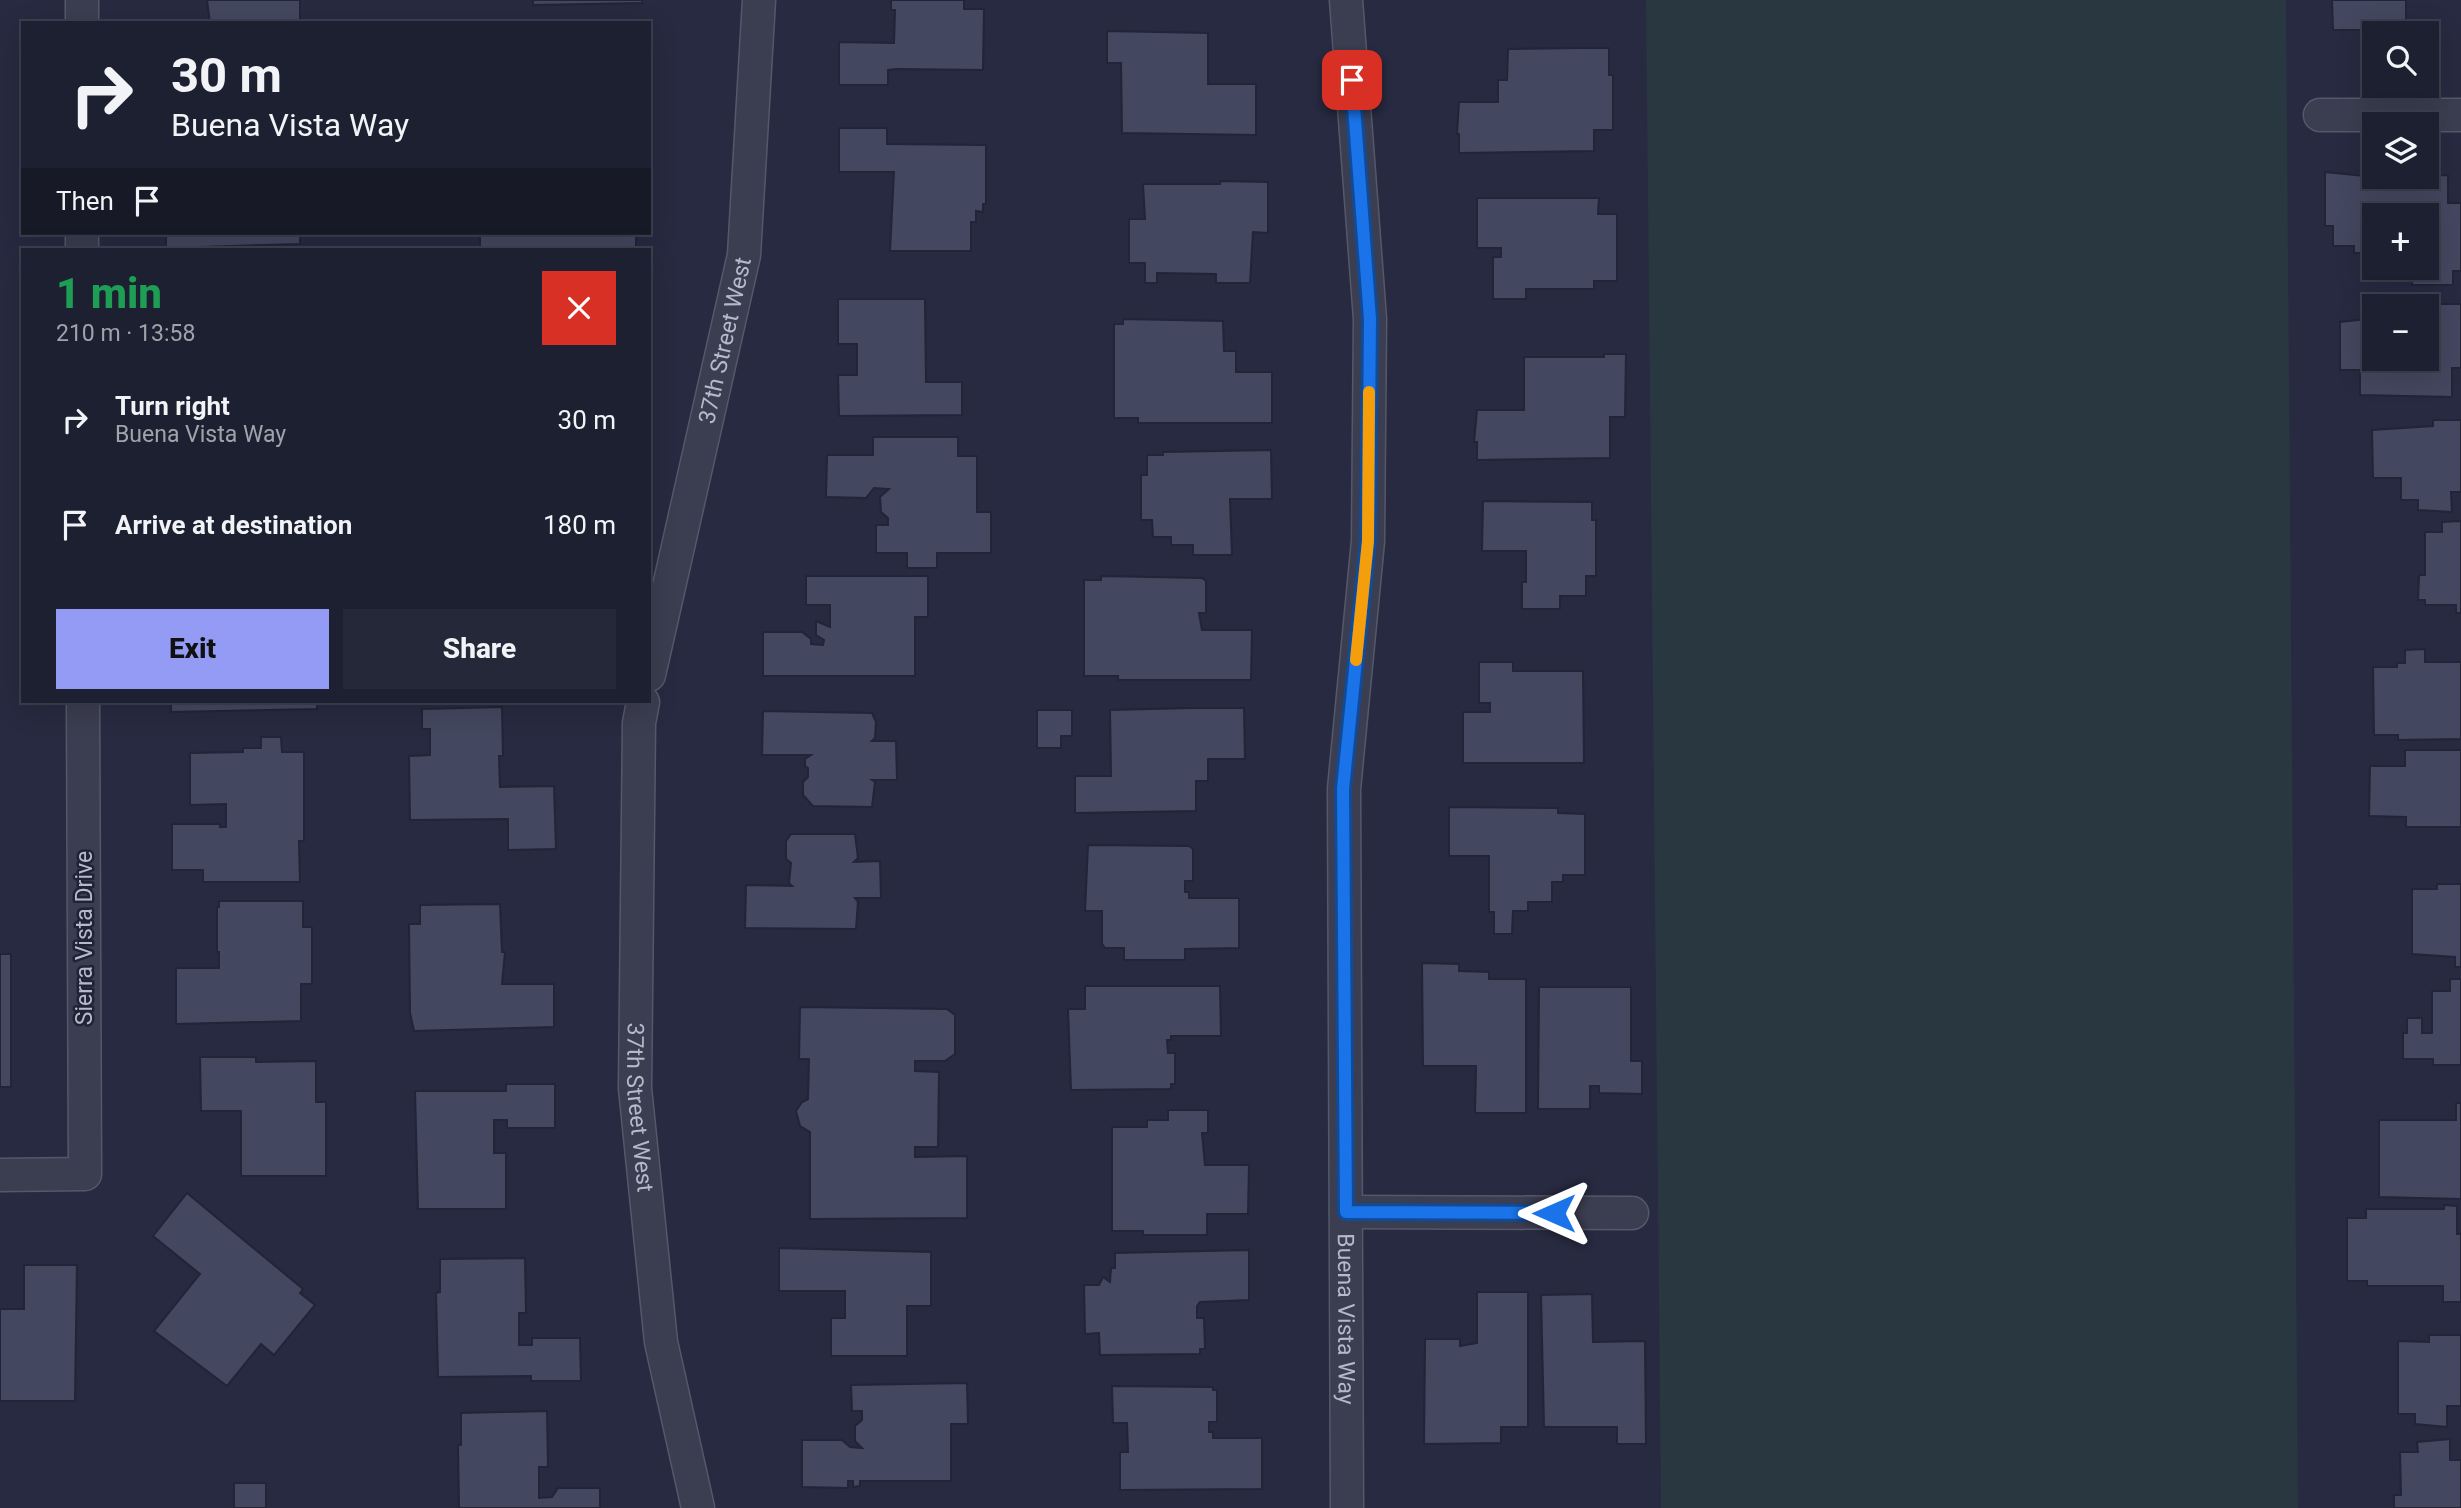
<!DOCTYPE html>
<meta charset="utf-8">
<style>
:root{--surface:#1d2030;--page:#252838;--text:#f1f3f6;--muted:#a0a3ab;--line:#3b3e4c;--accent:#939bf4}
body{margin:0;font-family:Roboto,sans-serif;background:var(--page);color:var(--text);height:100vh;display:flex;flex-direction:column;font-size:26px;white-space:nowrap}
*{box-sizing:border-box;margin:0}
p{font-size:23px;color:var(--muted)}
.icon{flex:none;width:38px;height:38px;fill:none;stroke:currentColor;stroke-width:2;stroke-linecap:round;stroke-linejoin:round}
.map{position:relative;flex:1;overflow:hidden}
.side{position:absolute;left:21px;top:248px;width:630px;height:455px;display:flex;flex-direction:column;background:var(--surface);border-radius:0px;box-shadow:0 7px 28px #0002,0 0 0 2px var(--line)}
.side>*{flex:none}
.guide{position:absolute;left:21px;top:21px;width:630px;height:214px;border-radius:0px;box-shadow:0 7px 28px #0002,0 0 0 2px var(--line);background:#1d2030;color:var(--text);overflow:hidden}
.buttons{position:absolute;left:2362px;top:21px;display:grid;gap:14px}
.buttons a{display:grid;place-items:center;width:77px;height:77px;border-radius:0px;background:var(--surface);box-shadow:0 7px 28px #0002,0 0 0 2px var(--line);font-size:35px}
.pin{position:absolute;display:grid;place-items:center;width:60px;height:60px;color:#fff;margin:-30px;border-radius:14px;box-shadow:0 4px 10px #0006}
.me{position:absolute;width:77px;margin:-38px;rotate:270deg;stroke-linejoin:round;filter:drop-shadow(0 0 5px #0008)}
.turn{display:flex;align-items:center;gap:24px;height:147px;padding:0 35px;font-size:32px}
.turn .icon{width:91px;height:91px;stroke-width:2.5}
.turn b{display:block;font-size:49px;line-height:60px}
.then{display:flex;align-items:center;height:66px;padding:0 35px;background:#0003;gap:14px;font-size:26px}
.round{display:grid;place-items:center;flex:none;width:74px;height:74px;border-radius:0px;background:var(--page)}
.head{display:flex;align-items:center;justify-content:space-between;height:119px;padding:0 35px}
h1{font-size:42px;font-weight:800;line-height:52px;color:#1e9e55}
.cta{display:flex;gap:14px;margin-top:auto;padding:14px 35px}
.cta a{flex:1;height:80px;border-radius:0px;background:var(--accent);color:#111;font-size:28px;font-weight:800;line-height:80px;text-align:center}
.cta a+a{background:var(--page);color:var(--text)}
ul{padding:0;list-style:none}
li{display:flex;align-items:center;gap:21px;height:105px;padding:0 35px}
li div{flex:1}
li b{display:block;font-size:26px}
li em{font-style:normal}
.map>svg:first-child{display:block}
</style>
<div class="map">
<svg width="2461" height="1508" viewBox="0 0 2461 1508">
<rect width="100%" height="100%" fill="#272a40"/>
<!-- green -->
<polygon fill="#293741" points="1646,0 2286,0 2298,1508 1661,1508"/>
<!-- building -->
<g fill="#43475f" stroke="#222437" stroke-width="2">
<polygon points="207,0 300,0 300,23 210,23"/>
<polygon points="533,0 642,0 642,3 533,5"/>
<polygon points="891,0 964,0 964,9 984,9 983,70 897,69 888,70 888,85 839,85 839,42 894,43 895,10 891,10"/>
<polygon points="2332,0 2406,0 2406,30 2333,30"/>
<polygon points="1107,31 1208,33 1208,84 1256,84 1256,135 1122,133 1121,63 1107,63"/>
<polygon points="1582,48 1609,48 1609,75 1613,75 1613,130 1594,130 1594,151 1459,153 1459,134 1457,134 1459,102 1498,102 1498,80 1507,80 1508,49"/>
<polygon points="839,128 887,128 887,144 986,145 986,204 983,204 983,212 976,211 976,222 971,222 971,251 890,251 894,172 839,172"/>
<polygon points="2325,172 2375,177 2448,175 2448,203 2461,203 2461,271 2453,271 2453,285 2412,285 2412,269 2430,269 2427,215 2375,215 2375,253 2354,253 2354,246 2333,246 2333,226 2325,226"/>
<polygon points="1220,181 1268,182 1268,233 1253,232 1250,283 1216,283 1216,274 1157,273 1157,283 1145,283 1145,263 1129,263 1129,219 1145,219 1143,184 1220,184"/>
<polygon points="1477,198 1599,198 1598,214 1617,214 1617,281 1594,281 1594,289 1526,289 1526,299 1493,299 1493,257 1501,257 1501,248 1477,248"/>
<polygon points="166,233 300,233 300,244 166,248"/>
<rect x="480" y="233" width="156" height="17"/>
<polygon points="838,299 925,299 926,382 962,382 962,415 839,416 838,375 857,375 857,344 838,344"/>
<polygon points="2436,304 2461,304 2461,368 2452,368 2452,397 2360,395 2360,370 2340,370 2340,322 2375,318 2375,359 2427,359 2427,317 2436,317"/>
<polygon points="1123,319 1223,321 1224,351 1236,351 1236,372 1272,372 1272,423 1138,423 1138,418 1114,418 1114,324 1123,324"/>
<polygon points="1604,354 1626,354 1625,417 1610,417 1610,458 1477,460 1477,442 1474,442 1477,410 1524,410 1524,357 1604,357"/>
<polygon points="2433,420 2461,420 2461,492 2451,492 2452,512 2418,510 2418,500 2401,500 2401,478 2373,478 2372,430 2433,426"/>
<polygon points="873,437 958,437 958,456 977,456 977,512 991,512 991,553 937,553 937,568 907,568 907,553 876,553 876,525 888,525 888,518 881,512 880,497 889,489 874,488 866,498 826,497 827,455 873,455"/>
<polygon points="1271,450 1272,499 1230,499 1232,555 1193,555 1193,545 1171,545 1171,537 1153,537 1152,520 1141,520 1141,475 1147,475 1147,455 1163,455 1163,452"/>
<polygon points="1483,501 1592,502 1592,520 1596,520 1596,576 1586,576 1586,596 1560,596 1560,609 1522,609 1522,582 1526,582 1526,551 1482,551"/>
<polygon points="2461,521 2461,613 2456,613 2456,605 2425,605 2425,600 2418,600 2419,575 2425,575 2425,532 2442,532 2442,522"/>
<polygon points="806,576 928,576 928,617 915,617 915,676 763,676 763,632 802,632 811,639 811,644 823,645 824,640 816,635 816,621 830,627 830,605 806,605"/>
<polygon points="1101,576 1202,578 1206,581 1206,613 1199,613 1202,630 1252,630 1251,680 1118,680 1118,676 1084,676 1084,580 1101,580"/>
<polygon points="2425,649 2425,662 2461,662 2461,739 2398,740 2398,735 2374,735 2373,667 2397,667 2397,663 2405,663 2405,650"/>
<polygon points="1479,662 1513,662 1513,671 1583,671 1584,763 1463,763 1463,712 1490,712 1490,703 1479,703"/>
<polygon points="171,702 317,702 317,709 171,712"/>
<polygon points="502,707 503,756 499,756 500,787 554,786 556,849 508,850 508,819 410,820 409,756 430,755 430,729 422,729 422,709"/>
<polygon points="1192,708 1244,708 1245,759 1208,759 1208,781 1196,781 1196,811 1075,813 1075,776 1111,776 1110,710"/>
<polygon points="1037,710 1072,710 1072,736 1061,736 1061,748 1037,748"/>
<polygon points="763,711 872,713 876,722 875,738 872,741 896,741 897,780 872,780 875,782 872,807 813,806 803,795 803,782 808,777 808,768 805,766 805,759 811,755 762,755"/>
<polygon points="261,737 281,737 282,752 304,752 304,841 299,841 300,882 203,882 203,870 172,870 172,824 220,824 220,827 226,827 226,804 190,805 190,753 243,752 243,748 261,748"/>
<polygon points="2405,750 2461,750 2461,827 2406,827 2406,817 2369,816 2370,766 2405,766"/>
<polygon points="1449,807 1558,808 1558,813 1585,814 1585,875 1563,875 1563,882 1552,882 1552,902 1528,902 1528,911 1513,911 1512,934 1494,934 1494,912 1489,912 1489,856 1449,856"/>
<polygon points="791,834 855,834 858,858 854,862 880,861 881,898 855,898 858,902 856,929 745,928 746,885 792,886 789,883 791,863 786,859 786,841"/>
<polygon points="1088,845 1189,846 1193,849 1193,881 1185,881 1185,892 1189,892 1189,898 1239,898 1239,948 1185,949 1185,960 1124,960 1124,948 1105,948 1102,944 1102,911 1085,911"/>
<polygon points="2437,884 2461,884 2461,967 2455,967 2455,957 2412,954 2412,889 2437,889"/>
<polygon points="219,901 303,901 303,927 312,927 312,984 301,984 301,1021 176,1024 176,968 219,968 219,952 217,952 217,907 219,907"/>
<polygon points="500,904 502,952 505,952 502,984 554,984 554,1027 414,1031 410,1013 409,924 420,924 420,905"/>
<rect x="0" y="954" width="11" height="133"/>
<polygon points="1422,963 1459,964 1459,971 1489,972 1489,979 1526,979 1526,1113 1475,1113 1476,1066 1423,1066"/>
<polygon points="2450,979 2461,979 2461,1065 2433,1065 2433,1059 2403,1059 2403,1033 2407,1033 2407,1018 2422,1018 2422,1033 2432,1033 2432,991 2450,991"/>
<polygon points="1085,986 1220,986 1221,1036 1171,1036 1171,1040 1167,1040 1168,1053 1175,1053 1175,1084 1171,1084 1171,1089 1071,1090 1068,1009 1085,1009"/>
<polygon points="1539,987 1631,987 1631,1061 1642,1061 1642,1094 1599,1093 1599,1086 1590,1086 1590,1109 1538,1109"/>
<polygon points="800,1007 947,1009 955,1015 955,1054 945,1061 915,1061 915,1071 939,1072 938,1147 915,1147 915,1157 967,1156 967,1218 810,1219 810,1132 800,1126 796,1111 802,1102 808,1099 809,1059 799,1059"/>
<polygon points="200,1057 256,1057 256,1062 316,1061 316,1102 326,1102 326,1176 241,1176 241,1111 201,1111"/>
<polygon points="506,1084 555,1084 555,1128 507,1128 507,1120 494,1120 494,1153 506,1153 506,1209 418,1209 415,1091 506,1091"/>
<polygon points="2456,1103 2461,1103 2461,1199 2379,1197 2379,1120 2456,1120"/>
<polygon points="1168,1110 1208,1110 1208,1133 1202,1133 1205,1165 1249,1165 1248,1214 1207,1214 1207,1235 1143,1235 1143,1231 1112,1231 1112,1127 1147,1127 1147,1120 1168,1120"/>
<polygon points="187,1193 303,1289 300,1293 315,1305 274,1355 261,1344 227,1386 154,1331 200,1274 153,1236"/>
<polygon points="2444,1205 2457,1206 2457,1234 2461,1234 2461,1302 2443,1302 2443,1286 2367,1286 2367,1281 2347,1281 2347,1218 2366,1218 2366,1209 2444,1209"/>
<polygon points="779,1248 931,1252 931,1306 907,1306 907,1356 831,1356 831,1318 845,1318 845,1291 779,1291"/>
<polygon points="1249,1250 1249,1300 1200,1302 1197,1306 1197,1318 1204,1318 1205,1349 1200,1349 1200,1354 1100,1355 1099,1333 1085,1334 1084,1285 1099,1285 1103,1277 1110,1282 1111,1268 1115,1268 1115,1253"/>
<polygon points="525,1258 526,1313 519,1313 519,1345 532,1345 532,1338 580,1338 581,1381 531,1381 531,1376 438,1377 436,1293 440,1292 440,1259"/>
<polygon points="24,1265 77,1265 75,1401 0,1401 0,1309 24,1309"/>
<polygon points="1477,1292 1528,1292 1528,1427 1501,1427 1501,1443 1424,1444 1425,1339 1460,1339 1460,1346 1477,1343"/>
<polygon points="1592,1294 1593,1342 1645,1341 1646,1444 1617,1444 1617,1427 1544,1427 1541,1295"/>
<polygon points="2429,1335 2461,1335 2461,1406 2447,1406 2447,1427 2415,1424 2415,1414 2398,1414 2398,1341 2429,1342"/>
<polygon points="967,1383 968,1424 951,1424 951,1481 860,1481 860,1486 853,1487 853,1481 848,1481 848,1488 802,1487 802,1440 842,1440 850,1447 862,1448 855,1441 855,1426 862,1420 862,1411 852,1411 851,1385"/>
<polygon points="1112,1386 1213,1387 1213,1390 1217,1390 1217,1422 1209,1422 1209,1432 1213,1432 1213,1438 1262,1438 1262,1489 1120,1490 1120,1452 1128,1452 1127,1423 1113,1423"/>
<polygon points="547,1411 548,1467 539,1467 539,1498 552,1497 558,1488 600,1488 600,1508 459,1508 458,1445 461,1445 461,1413"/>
<polygon points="2450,1439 2450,1460 2461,1460 2461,1508 2394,1508 2394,1495 2401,1495 2400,1452 2418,1452 2417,1442"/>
<rect x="234" y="1483" width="32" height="25"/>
</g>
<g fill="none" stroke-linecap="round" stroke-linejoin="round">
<!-- street casing -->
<g stroke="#56586a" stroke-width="35">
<g id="street">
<polyline points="82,0 82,23"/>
<path id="s1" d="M1346 0 1370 319 1368 541 1344 789 1347 1508"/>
<polyline points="2320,115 2461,115"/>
<polyline points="82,233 82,250"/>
<path id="s2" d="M649 675 744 255 759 0"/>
<path id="s3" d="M643 702 639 723 635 1088 661 1342 698 1508"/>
<polyline points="0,1175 85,1174 83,702"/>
<polyline points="1346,1212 1632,1213"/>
</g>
</g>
<!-- street -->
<use href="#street" stroke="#3b3d50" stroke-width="32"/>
</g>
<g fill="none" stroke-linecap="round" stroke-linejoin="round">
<!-- route casing -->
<g stroke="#114b97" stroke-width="18">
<polyline id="route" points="1352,80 1370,319 1368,541 1343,789 1346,1212 1554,1213"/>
</g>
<!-- route -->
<use href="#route" stroke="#1a73e8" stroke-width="12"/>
<!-- slow -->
<polyline stroke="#f59e0b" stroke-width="12" points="1356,660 1368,541 1369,392"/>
</g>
<g text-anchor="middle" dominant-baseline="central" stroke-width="5" stroke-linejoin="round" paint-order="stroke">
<!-- street labels -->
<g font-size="23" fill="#b7b9ca" stroke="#202235">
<text stroke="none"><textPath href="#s2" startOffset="343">37th Street West</textPath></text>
<text transform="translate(84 938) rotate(-90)">Sierra Vista Drive</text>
<text stroke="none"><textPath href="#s3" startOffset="406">37th Street West</textPath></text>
<text stroke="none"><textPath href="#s1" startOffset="1321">Buena Vista Way</textPath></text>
</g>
</g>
</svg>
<div class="buttons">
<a><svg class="icon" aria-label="search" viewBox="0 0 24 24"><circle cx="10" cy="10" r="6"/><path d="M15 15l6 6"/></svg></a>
<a><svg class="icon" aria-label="layers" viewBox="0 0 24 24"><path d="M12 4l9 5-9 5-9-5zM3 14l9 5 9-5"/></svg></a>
<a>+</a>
<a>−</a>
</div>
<div class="pin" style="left:1352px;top:80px;background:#d93025"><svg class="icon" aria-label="arrive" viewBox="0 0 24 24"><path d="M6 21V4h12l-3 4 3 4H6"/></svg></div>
<svg class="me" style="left:1554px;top:1213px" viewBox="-20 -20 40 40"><path d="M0-17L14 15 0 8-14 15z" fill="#1a73e8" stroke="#fff" stroke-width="4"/></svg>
<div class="guide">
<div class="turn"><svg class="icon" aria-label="right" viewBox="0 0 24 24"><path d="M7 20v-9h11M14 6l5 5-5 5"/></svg><div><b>30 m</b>Buena Vista Way</div></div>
<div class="then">Then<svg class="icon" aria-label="arrive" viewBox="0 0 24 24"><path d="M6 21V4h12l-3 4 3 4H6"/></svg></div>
</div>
<section class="side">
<div class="head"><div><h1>1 min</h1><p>210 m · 13:58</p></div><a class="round" style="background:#d93025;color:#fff"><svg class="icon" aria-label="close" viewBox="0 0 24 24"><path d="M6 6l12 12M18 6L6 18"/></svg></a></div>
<ul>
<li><svg class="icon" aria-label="right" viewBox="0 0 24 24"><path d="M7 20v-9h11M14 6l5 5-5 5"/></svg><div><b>Turn right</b><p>Buena Vista Way</p></div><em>30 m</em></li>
<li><svg class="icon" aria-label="arrive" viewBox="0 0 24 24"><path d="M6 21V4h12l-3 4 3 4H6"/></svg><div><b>Arrive at destination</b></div><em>180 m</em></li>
</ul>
<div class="cta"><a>Exit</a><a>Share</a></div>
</section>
</div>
